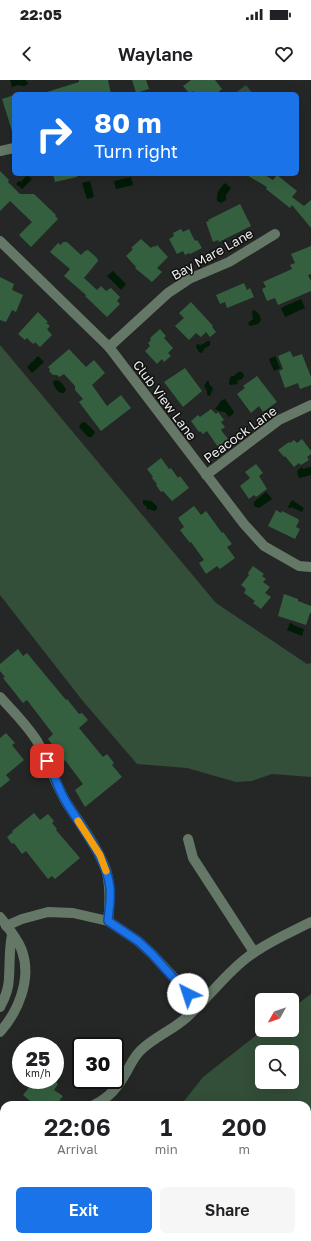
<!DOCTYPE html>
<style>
:root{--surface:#fff;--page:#f6f6f6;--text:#202124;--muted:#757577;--accent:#1a73e8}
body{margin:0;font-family:"Golos Text",sans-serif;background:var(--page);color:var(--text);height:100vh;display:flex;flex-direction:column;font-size:15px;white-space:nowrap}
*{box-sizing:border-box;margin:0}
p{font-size:13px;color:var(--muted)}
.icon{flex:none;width:22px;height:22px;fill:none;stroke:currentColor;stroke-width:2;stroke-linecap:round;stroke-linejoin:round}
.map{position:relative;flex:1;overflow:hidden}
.panel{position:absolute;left:0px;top:1021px;width:311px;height:140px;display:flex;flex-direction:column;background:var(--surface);border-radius:12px 12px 0 0;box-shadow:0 4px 16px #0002}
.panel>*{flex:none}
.hud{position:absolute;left:12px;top:12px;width:287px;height:84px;border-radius:6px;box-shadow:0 4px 16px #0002;background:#1a73e8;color:#fff;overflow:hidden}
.needle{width:26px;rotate:230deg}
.buttons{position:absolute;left:255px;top:913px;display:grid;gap:8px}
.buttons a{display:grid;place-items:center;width:44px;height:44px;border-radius:6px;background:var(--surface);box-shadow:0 4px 16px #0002;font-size:20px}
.speed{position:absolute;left:12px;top:957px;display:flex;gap:8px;font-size:20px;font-weight:700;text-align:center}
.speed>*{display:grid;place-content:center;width:52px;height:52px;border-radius:50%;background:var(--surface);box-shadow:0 4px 16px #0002;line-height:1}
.speed small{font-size:10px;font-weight:400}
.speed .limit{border:2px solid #111;border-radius:6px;background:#fff;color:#111}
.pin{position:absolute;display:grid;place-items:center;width:34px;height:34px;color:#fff;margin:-17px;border-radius:8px;box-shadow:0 2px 6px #0006}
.me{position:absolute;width:44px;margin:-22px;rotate:319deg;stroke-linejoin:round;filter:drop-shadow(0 0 3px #0008)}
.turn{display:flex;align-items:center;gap:14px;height:84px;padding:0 16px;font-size:18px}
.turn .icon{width:52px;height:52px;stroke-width:2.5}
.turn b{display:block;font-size:28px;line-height:34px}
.eta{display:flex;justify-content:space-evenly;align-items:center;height:68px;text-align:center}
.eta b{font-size:24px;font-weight:600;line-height:28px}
.action{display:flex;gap:8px;margin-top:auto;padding:8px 16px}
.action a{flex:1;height:46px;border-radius:6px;background:var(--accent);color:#fff;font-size:16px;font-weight:600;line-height:46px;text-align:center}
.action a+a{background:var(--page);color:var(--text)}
.status{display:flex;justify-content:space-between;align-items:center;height:28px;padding:0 20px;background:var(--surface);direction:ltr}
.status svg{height:11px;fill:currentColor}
header{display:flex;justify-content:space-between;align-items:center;height:52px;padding:0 16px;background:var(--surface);font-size:18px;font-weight:600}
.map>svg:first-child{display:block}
</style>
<div class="status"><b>22:05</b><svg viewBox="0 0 49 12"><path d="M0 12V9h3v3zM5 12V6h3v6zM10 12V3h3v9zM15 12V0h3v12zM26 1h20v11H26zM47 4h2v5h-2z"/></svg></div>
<header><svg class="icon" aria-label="back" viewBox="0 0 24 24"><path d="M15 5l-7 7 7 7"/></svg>Waylane<svg class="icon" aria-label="heart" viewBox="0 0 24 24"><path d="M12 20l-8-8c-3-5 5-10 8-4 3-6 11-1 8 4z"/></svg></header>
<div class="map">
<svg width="311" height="1161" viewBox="0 0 311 1161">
<rect width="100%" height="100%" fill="#242725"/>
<!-- green -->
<g fill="#334e39" fill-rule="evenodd">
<polygon points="246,5 253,14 234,14"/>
<polygon points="0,265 216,523 307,584 311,583 311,697 272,694 252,701 236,702 187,688 137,684 82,620 0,515"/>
<path d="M311 914V1078H307V1025H181L203 997 263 950H292V928ZM262 972H292V1002H262Z"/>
<polygon points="0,1077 4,1077 4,1157 212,1157 207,1161 0,1161"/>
</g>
<!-- water -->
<g fill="#001b06">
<polygon points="10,0 26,0 28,4 24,6 18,5 12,7"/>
<polygon points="27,95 32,99 22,109 16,104 19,101 21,102"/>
<polygon points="131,97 133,105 116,109 114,101"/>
<polygon points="90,101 94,117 87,119 82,103"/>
<path d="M225 103 231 108 226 115V120L221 123 217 121C216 113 220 108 225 103Z"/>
<polygon points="113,191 126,204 121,210 107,196"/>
<polygon points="301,219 305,228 285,237 281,228"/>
<polygon points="254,230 259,234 261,240 258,244 250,246 248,243 253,239 252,232"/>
<polygon points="208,261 210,261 210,265 204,269 202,273 199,272 196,267 197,264 201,265"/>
<polygon points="38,276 44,282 32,293 27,287"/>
<polygon points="275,276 280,288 274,291 269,279"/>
<polygon points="238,292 242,292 244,296 242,299 237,301 238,304 230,305 229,304 230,297 232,296 234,296"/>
<path d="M55 300C60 300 64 305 66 310L64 313C58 314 54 307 53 302Z"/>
<polygon points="207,301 209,301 209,304 213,308 210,316 207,315 207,311 204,306"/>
<polygon points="225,319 234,332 233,334 229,337 225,332 219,331 215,329 222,320"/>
<polygon points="85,342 95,352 92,357 88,357 79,347 81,343"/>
<polygon points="302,387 303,389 311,387 311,395 299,398 297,391"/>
<polygon points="266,412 272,419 259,428 254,426 254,422"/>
<polygon points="143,420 151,421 157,426 157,429 154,431 149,429 147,430 147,427 143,424"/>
<polygon points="292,420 304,428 302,432 291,427 290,429 288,427"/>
<polygon points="290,543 293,544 293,545 304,549 302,556 287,550"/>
</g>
<!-- building -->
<g fill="#356040">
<polygon points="79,0 108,0 111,14 47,14 47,12 79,2"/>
<polygon points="132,0 146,0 149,9 136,13"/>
<polygon points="191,0 215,0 222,9 216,14 196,14 193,11 190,14 183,6"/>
<polygon points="14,15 14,51 12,51 2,19"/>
<polygon points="0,91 9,100 8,102 20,114 34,114 56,135 55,136 58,139 31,167 19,155 32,142 10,121 0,131"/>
<polygon points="53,94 77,94 77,97 55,102"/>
<polygon points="245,94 263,94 273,100 277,95 297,111 292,117 304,126 311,120 311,148 292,125 290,128 266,109 267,107"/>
<polygon points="240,124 251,146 219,162 218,160 213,162 206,142 209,141 208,140"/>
<polygon points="181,149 183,152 189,149 195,161 197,160 202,168 190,174 189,173 185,175 183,171 177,174 169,159 174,156 173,153"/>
<polygon points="141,159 151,168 154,166 155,167 157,165 168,177 157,188 162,192 152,202 135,188 136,187 126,176 133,169 131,168"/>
<polygon points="63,162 67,162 81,175 85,171 88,170 97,178 98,181 84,198 97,210 101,206 106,211 111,208 120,217 117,221 120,224 107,237 85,216 86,215 64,196 70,189 50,172 58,163 61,165"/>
<polygon points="311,166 311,194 308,195 311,201 311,211 278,225 275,218 267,221 262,209 266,207 263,202 292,189 290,185 295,183 291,174"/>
<polygon points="0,197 14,204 12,210 23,215 16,232 12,230 6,242 0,240"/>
<polygon points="244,203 247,210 250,208 254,217 227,228 225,222 220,224 216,215"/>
<polygon points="191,222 213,246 212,247 216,252 210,257 206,252 201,257 196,253 189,260 175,246 184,238 179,233"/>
<polygon points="38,232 48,242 46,243 50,246 47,249 52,255 40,267 35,262 34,264 32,263 27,258 25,260 18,254"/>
<polygon points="160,249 166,256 164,258 173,268 168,273 171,276 164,282 162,279 157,284 145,271 150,266 148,263 151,260 150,258"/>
<polygon points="69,269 86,287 94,280 105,293 92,305 107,326 121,315 131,328 101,351 79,322 83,319 75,310 75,306 64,294 59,297 57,295 53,295 49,291 50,289 48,287"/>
<polygon points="290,271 293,277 302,274 311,297 311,305 300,309 298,303 285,308 279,291 283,289 278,276"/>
<polygon points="185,288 202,311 183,327 164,302"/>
<polygon points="257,296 277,322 263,332 259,326 251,333 237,314 245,308 243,306"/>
<polygon points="211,329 216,334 218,332 224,340 221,342 225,347 221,350 228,359 218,367 207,351 203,354 200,351 199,352 191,341 198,335 200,337"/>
<polygon points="302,359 311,371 311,374 307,377 309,380 301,385 299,383 294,387 285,376 284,377 278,370 289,362 290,363 294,360 297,363"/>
<polygon points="161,378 169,389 171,388 178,398 180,396 189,408 172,421 163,411 161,412 156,405 157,404 152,398 153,397 147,389"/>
<polygon points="256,384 263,393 259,396 267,409 256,417 254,415 249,419 240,406 250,398 245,392"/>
<polygon points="194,426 201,435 206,431 222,453 223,452 232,464 227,467 235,478 220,489 217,486 206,494 199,483 204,480 191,462 190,463 180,450 184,447 178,438"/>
<polygon points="276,430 281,433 282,431 298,439 299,441 296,447 300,449 295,459 268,446"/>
<polygon points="253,486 264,494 262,496 266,499 263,502 270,507 265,513 271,517 261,529 253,523 255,521 244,513 246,509 241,505 249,495 248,493"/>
<polygon points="284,514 298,519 298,521 311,526 311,533 310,533 306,545 278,536"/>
<polygon points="18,569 23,576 27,573 66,620 67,619 79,634 82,633 88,640 79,648 103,677 107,674 114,683 112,685 122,697 85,727 75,710 83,704 65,680 64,682 56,673 58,672 48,659 53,654 27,620 23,623 3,598 5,597 0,591 0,584"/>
<polygon points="6,653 15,663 12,665 24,680 6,695 10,700 0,708 0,658"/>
<polygon points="34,733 40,740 48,734 54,741 52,743 57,749 56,750 80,778 55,799 52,796 48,799 26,771 22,774 14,763 12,764 7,757 13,752 12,751"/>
<polygon points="35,1000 54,1000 58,1004 54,1010 63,1016 56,1025 35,1025 23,1015"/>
</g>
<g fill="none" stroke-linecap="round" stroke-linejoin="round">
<!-- minor -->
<g stroke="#657868" stroke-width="10">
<polyline points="0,71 14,68"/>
<polyline points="0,161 109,267 244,444 264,466 299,486 311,487"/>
<polyline points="109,267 168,213 189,199 229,182 275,154"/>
<polyline points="206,395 279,340 311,325"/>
<path d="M0 617C13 631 27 645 37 661 48 681 55 703 66 722 80 744 97 766 106 790 111 807 110 824 108 841"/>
<polyline points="188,759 193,778 254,872"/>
<path d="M0 837C7 846 19 861 22 871 32 899 18 932 0 952"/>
<polyline points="6,846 22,839 48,832 73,833 108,841 138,861 152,874 199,925"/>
<path d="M0 927C5 918 9 908 9 897 10 882 9 869 12 855"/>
<path d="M94 1025C110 1017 118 1007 127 991 131 984 134 977 140 971 154 957 173 950 187 937 210 916 229 889 255 872 272 860 293 851 311 842"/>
</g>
</g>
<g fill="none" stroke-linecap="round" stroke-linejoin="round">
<!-- route casing -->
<g stroke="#114b97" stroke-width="10">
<path id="route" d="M47 681C54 694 58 708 65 720 80 746 107 777 110 808 111 819 109 830 108 841L138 861 152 874 188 914"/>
</g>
<!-- route -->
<use href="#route" stroke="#1a73e8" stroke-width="7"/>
<!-- slow -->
<polyline stroke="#f59e0b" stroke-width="7" points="78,741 100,775 106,791"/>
</g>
<g text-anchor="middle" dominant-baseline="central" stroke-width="3" stroke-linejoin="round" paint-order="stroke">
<!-- street labels -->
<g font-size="13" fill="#ecedec" stroke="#0e0f0e">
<text transform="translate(212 174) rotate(-29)">Bay Mare Lane</text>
<text transform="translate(165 320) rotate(53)">Club View Lane</text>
<text transform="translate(240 354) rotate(-36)">Peacock Lane</text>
</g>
</g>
</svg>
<div class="buttons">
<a><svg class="needle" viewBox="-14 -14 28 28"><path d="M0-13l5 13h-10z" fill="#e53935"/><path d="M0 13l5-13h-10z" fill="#757577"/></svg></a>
<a><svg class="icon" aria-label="search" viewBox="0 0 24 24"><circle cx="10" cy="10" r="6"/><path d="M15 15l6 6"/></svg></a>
</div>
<div class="speed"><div>25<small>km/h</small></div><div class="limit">30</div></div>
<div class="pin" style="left:47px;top:681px;background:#d93025"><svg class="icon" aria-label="arrive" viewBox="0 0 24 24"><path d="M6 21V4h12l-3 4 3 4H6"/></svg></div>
<svg class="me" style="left:188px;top:914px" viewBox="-20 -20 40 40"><circle r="19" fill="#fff"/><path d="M0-13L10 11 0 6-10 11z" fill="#1a73e8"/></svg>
<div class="hud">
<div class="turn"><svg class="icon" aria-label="right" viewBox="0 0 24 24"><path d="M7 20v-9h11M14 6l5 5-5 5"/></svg><div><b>80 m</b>Turn right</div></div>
</div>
<section class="panel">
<div class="eta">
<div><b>22:06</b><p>Arrival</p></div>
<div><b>1</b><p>min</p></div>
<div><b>200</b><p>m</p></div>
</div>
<div class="action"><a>Exit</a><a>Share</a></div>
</section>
</div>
